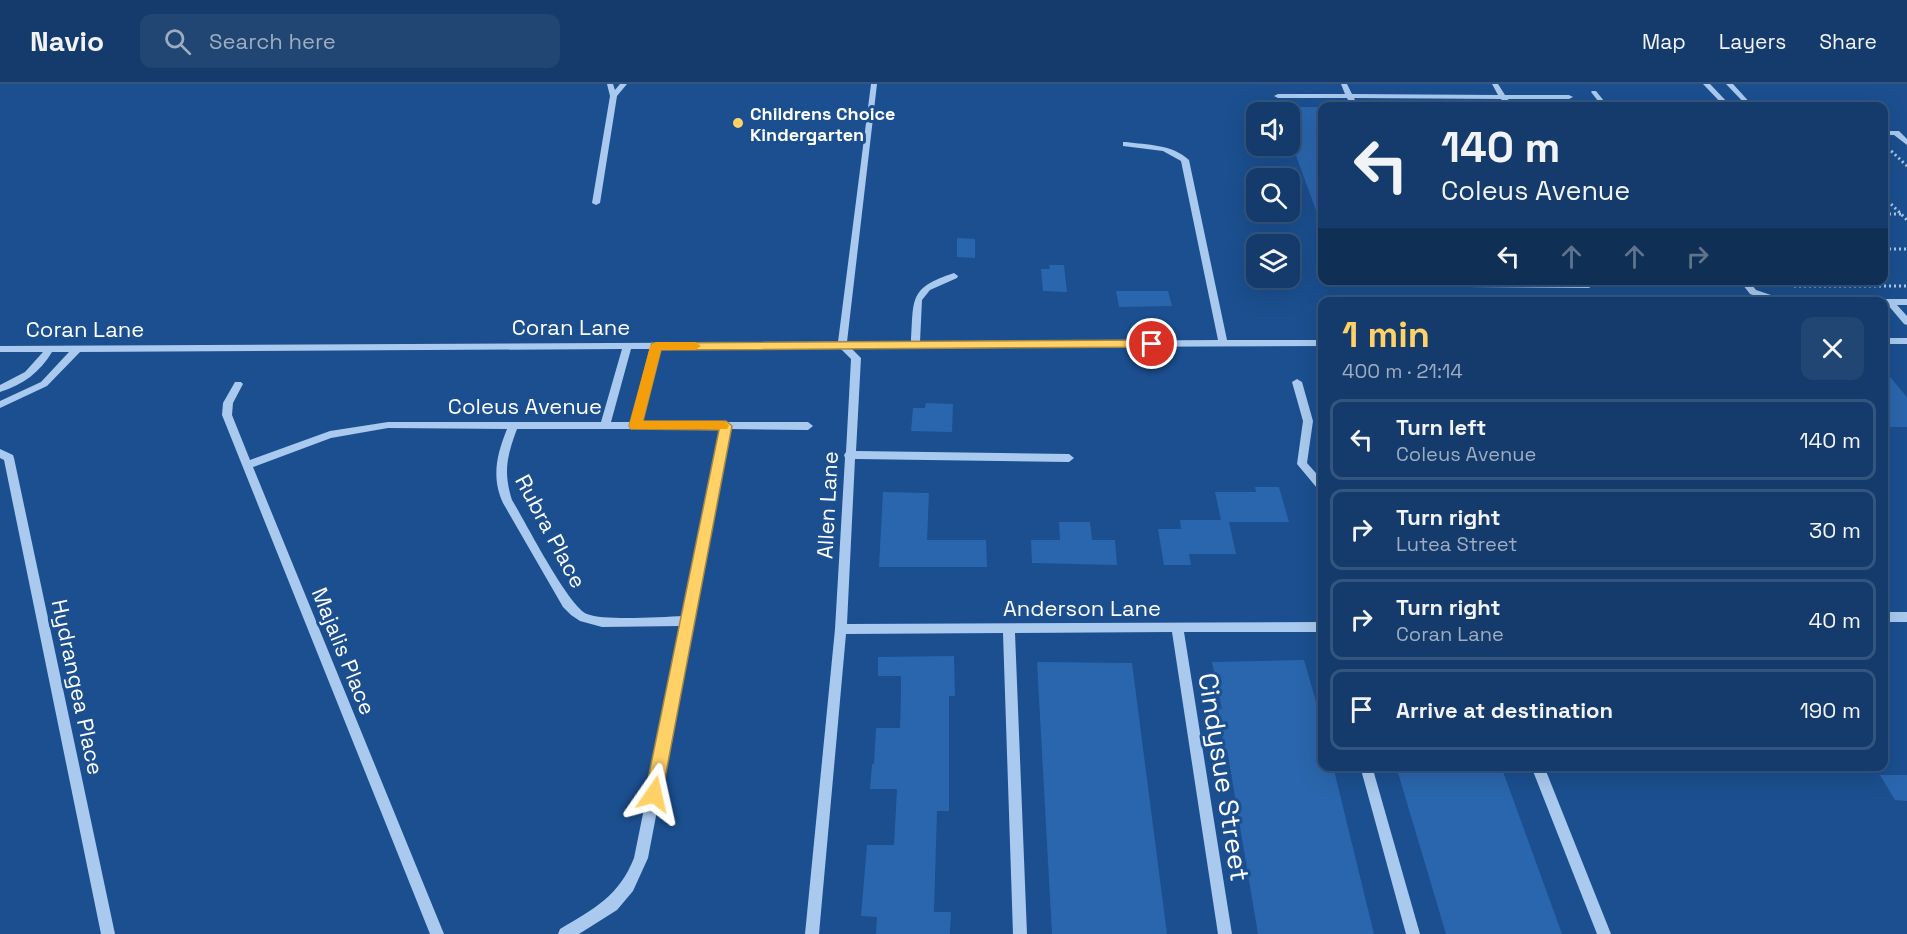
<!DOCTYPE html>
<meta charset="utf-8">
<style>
:root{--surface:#143b6b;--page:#214673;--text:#f1f3f6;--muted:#9dadc1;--line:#33557e;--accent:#ffd166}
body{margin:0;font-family:"Space Grotesk",sans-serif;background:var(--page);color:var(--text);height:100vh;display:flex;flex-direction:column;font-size:22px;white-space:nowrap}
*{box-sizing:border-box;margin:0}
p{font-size:20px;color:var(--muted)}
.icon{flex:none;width:33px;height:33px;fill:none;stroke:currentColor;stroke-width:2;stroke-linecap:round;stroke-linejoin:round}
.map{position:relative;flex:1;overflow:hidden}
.side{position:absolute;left:1318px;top:213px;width:570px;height:474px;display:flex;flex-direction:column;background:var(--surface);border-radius:12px;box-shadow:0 6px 24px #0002,0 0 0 2px var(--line)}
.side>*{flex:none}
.guide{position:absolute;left:1318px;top:18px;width:570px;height:183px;border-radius:12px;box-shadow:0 6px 24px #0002,0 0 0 2px var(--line);background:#143b6b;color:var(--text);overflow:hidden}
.tools{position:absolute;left:1246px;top:18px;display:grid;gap:12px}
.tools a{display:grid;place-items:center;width:54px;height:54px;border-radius:12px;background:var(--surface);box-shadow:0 6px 24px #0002,0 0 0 2px var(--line);font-size:30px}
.pin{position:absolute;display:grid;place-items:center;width:51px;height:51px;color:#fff;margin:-26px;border:3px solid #fff;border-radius:50%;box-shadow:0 2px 6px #0007}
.me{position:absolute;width:66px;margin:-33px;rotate:11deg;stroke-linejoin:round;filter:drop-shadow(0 0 4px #0008)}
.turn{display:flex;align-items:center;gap:21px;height:126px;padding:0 24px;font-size:27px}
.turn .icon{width:78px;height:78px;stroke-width:2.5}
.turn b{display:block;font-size:42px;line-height:51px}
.lanes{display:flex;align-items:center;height:57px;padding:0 24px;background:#0003;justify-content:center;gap:30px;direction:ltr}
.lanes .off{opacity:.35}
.round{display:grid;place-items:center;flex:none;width:63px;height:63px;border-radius:12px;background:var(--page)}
.overview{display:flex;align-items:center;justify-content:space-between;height:102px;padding:0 24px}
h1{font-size:36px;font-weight:700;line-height:45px;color:var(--accent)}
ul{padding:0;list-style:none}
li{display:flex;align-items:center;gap:18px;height:81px;margin:0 12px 9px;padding:0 12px;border:3px solid var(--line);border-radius:12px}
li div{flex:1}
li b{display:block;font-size:22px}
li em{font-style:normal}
header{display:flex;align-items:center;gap:36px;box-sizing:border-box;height:84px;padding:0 30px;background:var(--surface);border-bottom:2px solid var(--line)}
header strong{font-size:28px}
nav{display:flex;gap:33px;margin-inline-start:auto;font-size:21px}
.search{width:420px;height:54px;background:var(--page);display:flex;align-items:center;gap:15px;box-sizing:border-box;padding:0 21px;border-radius:12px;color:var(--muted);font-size:22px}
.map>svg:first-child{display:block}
</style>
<header>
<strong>Navio</strong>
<div class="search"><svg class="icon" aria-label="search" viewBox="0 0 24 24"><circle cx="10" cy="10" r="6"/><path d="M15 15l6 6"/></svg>Search here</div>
<nav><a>Map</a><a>Layers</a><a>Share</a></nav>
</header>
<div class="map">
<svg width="1907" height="850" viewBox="0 0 1907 850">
<rect width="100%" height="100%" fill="#1b4f8f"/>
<!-- building -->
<g fill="#2a66ad">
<polygon points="1278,23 1323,23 1323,140 1321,140 1290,55 1290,28 1280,28"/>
<polygon points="957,154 975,155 975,174 957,173"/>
<polygon points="1049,181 1064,181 1067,208 1043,207 1041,185 1050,185"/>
<polygon points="1116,207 1168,207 1172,222 1119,223"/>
<polygon points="1884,286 1907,313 1907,343 1884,343"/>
<polygon points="926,319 953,320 952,348 911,347 913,324 925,324"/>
<polygon points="1255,403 1279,403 1289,438 1229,438 1236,470 1189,470 1191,481 1164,481 1158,445 1181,445 1180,436 1221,436 1215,408 1256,408"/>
<polygon points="883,408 929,409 927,456 986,456 987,483 879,483"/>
<polygon points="1059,438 1090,438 1092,456 1115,456 1117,481 1032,479 1031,456 1060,456"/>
<polygon points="954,572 955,612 949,612 949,727 937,727 934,828 951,828 950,850 876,850 877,833 861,832 867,761 894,761 897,705 870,705 872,680 874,680 876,644 900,644 901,612 901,592 878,592 878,573"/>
<polygon points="1304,576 1323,642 1323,682 1333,682 1374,850 1258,850 1227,665 1224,665 1218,624 1222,625 1212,578"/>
<polygon points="1037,578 1132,579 1167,850 1052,850"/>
<polygon points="1396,682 1501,682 1562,850 1446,850"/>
<polygon points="1880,691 1907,691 1907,717 1895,716"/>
</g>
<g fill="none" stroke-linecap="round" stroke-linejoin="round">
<!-- path -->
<g stroke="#a9c9ee" stroke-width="3" stroke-dasharray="2 3" stroke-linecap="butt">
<polyline points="1884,60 1907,82"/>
<polyline points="1884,113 1907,136"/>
<polyline points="1884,130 1901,130"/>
<polyline points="1884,165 1907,165"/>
<polyline points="1794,202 1907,202"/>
</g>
<!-- minor -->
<g fill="#a9c9ee" fill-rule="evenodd">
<polygon points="607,0 613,0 615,6 620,0 627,0 617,12 600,119 596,121 592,119 610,12"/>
<path d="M871 0H877L847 258H911C914 215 908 204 954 189L958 192 957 194 930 206 922 216 920 258 1218 256 1181 77 1163 67 1123 62V58H1126C1147 61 1172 60 1189 76L1227 256H1323V262L851 264 861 274 856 367 1069 370 1074 374 1069 378 855 375 847 540 1323 538V548H1184L1232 850H1218L1172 548 1015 549 1027 850H1013L1003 549 846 550 819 850H805L835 545 845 374 844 371 846 368 851 275 840 264 660 265 641 338H808L813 342 808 346 730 345 648 774 633 807 617 826 579 850H558L560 845C594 825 619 812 634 774L681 542 602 543 580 537 571 531 563 523 503 419C491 393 497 370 507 345L388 344 331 354 253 383 444 850H430L222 331 223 319 235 298H241L243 300 233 319 232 331 250 376 330 347 388 338H601L622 265 80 268 47 302 0 324V317L41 298 69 268H52C40 288 23 301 0 308V301L25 288 43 268H0V262L838 258ZM631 265H651L631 338H611ZM517 345H720L683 532C661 533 604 537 587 530 568 522 525 437 512 416 503 388 507 372 517 345Z"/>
<polygon points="1341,0 1347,0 1352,10 1498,11 1492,0 1498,0 1505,11 1569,11 1573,13 1569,15 1508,15 1512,22 1506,22 1501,15 1354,14 1358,22 1351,22 1347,14 1278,14 1274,12 1278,10 1345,10"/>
<polygon points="1703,0 1710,0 1731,22 1724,22"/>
<polygon points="1726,0 1733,0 1753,22 1747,22"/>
<polygon points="1592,7 1596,7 1608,22 1602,22 1591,8"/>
<polygon points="1828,20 1861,20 1865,22 1828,22"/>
<polygon points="1884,47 1899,47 1907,55 1907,61 1894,51 1884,51"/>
<polygon points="1453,196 1587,198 1590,196 1600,196 1589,204 1467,203"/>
<polygon points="1739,196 1748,196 1756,206 1777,213 1851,215 1855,218 1772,218 1750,210"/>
<polygon points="1886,215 1907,215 1907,221 1897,221 1907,232 1907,241 1904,240 1888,221 1884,220 1884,218 1882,218"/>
<rect x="1884" y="254" width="23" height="6"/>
<polygon points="1297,295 1302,298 1313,337 1307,379 1323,397 1323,411 1319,410 1317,404 1297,380 1303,337 1292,298"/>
<polygon points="0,365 13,371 14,374 115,850 101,850 4,376 0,374"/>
<rect x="1884" y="528" width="23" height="10"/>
<polygon points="1360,682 1372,682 1420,850 1406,850"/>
<polygon points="1531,682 1544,682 1611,850 1597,850"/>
</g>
</g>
<!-- route -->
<polygon fill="#ffd166" stroke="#a68842" stroke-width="1.5" points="1152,256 1156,257 1156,263 661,266 643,337 726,337 732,342 662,710 660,715 654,717 648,715 645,710 719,346 631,345 629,342 652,259"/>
<!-- slow -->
<polygon fill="#f59e0b" points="656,258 695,258 701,262 695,266 661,266 643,337 722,337 727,339 729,342 727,345 631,345 629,342 650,262"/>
<!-- markers -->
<circle fill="#ffd166" stroke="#1b4f8f" stroke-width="2" cx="738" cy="39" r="6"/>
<g text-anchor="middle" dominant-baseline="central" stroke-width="6" stroke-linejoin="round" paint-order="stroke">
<!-- far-poi labels -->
<g font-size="18" font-weight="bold" fill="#fff" stroke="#1b4f8f" text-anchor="start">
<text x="750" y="29">Childrens Choice<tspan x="750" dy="21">Kindergarten</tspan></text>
</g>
<!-- street labels -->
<g font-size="22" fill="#fff" stroke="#1b4f8f">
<text x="571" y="243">Coran Lane</text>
<text x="85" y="245">Coran Lane</text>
<text x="525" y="322">Coleus Avenue</text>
<text transform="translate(827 421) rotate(-87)">Allen Lane</text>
<text transform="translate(551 447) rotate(62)">Rubra Place</text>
<text x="1082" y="524">Anderson Lane</text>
<text transform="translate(344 567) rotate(68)">Majalis Place</text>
<text transform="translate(78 603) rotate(78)">Hydrangea Place</text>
</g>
<!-- near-street labels -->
<g font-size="27" fill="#fff" stroke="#1b4f8f">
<text transform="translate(1224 693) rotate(81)">Cindysue Street</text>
</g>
</g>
</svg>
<div class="tools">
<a><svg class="icon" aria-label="sound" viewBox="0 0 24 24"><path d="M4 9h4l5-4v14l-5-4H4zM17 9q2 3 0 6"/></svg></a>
<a><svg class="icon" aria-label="search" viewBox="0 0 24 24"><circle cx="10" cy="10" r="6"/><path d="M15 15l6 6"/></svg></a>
<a><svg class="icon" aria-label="layers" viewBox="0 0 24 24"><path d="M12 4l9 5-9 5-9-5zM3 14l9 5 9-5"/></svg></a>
</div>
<div class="pin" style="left:1152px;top:260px;background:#d93025"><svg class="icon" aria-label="arrive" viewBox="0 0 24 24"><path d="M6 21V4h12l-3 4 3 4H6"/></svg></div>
<svg class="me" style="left:654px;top:710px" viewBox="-20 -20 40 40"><path d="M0-17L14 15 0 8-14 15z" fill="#ffd166" stroke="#fff" stroke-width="4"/></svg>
<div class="guide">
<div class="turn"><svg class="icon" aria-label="left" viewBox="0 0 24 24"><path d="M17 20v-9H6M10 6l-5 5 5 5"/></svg><div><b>140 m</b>Coleus Avenue</div></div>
<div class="lanes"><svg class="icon" aria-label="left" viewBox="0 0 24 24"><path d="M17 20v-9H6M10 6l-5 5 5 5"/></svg><svg class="icon off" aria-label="ahead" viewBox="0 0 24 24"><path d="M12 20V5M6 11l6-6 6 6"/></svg><svg class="icon off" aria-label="ahead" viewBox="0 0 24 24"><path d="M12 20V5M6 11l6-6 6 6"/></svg><svg class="icon off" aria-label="right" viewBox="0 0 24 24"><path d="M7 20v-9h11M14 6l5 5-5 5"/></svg></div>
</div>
<section class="side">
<div class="overview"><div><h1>1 min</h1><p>400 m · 21:14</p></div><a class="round"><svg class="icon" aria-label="close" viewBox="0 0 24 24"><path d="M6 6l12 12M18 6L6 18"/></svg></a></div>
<ul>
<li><svg class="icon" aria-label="left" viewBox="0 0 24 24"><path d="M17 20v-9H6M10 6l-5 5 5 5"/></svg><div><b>Turn left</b><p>Coleus Avenue</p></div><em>140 m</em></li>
<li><svg class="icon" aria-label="right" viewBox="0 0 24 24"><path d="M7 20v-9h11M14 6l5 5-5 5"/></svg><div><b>Turn right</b><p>Lutea Street</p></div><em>30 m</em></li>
<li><svg class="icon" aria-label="right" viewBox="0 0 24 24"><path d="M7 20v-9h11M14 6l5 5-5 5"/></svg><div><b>Turn right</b><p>Coran Lane</p></div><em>40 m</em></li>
<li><svg class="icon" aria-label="arrive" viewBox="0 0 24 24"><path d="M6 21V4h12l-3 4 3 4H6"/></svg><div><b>Arrive at destination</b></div><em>190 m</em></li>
</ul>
</section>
</div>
